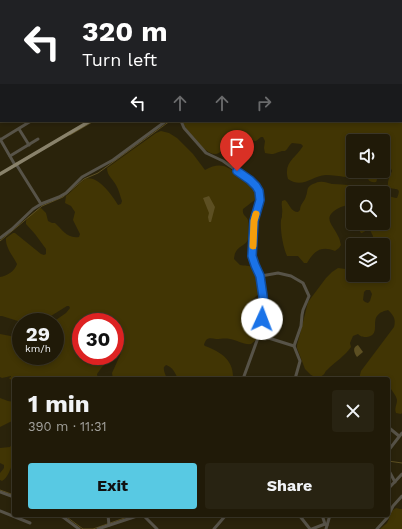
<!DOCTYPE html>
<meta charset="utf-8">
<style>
:root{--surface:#201a08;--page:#282312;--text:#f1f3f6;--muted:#a2a19c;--line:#3d3829;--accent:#58c9e3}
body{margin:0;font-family:"Work Sans",sans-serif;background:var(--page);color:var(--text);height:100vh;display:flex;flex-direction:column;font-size:15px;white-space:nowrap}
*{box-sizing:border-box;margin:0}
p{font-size:13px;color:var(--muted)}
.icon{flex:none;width:22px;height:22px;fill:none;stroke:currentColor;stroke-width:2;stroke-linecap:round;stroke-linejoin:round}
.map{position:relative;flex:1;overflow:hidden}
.sheet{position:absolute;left:12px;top:377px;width:378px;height:140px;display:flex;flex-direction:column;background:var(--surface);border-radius:4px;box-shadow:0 2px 6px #0003,0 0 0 1px var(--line)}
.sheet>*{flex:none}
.banner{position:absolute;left:0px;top:0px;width:402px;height:122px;box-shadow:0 2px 6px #0003,0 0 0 1px var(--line);background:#202124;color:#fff;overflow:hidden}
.controls{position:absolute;left:346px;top:134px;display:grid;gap:8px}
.controls a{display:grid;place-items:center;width:44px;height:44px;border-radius:4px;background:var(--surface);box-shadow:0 2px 6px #0003,0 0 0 1px var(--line);font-size:20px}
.speed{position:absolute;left:12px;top:313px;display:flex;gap:8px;font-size:20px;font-weight:700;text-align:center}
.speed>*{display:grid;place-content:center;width:52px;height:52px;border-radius:50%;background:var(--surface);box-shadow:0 2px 6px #0003,0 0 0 1px var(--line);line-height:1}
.speed small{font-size:10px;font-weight:400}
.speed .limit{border:6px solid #d22;background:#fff;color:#111}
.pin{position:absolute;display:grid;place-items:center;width:34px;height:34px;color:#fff;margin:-41px -17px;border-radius:50% 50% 50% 0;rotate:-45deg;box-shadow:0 0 4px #0007}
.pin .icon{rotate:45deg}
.me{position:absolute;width:44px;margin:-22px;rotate:2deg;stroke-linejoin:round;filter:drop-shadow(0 0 3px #0008)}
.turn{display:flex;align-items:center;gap:14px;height:84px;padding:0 16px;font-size:18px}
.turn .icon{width:52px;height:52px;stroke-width:2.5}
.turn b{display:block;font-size:28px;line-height:34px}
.lanes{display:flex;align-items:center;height:38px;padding:0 16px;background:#0003;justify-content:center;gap:20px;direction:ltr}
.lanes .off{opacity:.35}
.round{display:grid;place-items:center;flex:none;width:42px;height:42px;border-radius:4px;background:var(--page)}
.summary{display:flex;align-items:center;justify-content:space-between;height:68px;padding:0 16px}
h1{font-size:24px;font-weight:700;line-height:30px}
.cta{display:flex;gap:8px;margin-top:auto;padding:8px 16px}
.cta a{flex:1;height:46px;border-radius:4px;background:var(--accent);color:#111;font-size:16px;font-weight:700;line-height:46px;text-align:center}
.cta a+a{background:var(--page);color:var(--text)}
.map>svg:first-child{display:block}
</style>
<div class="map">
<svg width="402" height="529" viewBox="0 0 402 529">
<rect width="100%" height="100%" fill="#2a230b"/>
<!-- green -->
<g fill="#413504" fill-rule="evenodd">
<polygon points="0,0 129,0 130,1 1,1 1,101 0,100"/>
<polygon points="348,0 402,0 402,51 401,51 401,1 348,1"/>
<path d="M401 80H402V413L401 414 396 413C394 408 397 405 397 400 396 393 388 389 388 379H359L361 371 394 327C396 319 394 316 388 310 384 311 380 312 377 316 372 323 380 335 367 337 363 337 361 337 358 334L353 336 350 343 351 347C345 356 335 362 327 370 325 371 325 374 323 375 321 377 319 377 317 378L311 375 305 369 297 348V345L300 334 308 302 326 278 332 272 338 268 353 270V275H383V245H356C361 242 367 243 372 240L373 236 370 230H367L362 233H361L359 230 358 223H383V193H353V204C348 205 342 206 337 209 322 218 333 225 338 236 340 239 340 242 341 245L339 248 335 251C321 245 314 251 307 263H304L298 256H287C283 247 280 230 281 220 282 217 282 218 282 214 283 209 281 206 282 201L285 200 286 201C290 205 291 212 298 212L300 210C300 204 305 201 306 196 308 192 306 188 311 185 313 184 317 182 319 182 324 181 327 183 332 184 348 185 368 185 383 192 388 194 391 198 397 198 402 186 396 191 388 187 387 181 390 176 392 171 391 166 388 167 383 167V141H353V171H376L375 172 377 180 376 182C371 183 368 181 367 176L361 178C356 177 351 177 345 177 339 176 333 175 326 175 311 176 303 189 288 179 283 162 296 158 303 146L301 144 292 143C289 145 288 149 285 151 284 151 283 151 282 151 272 154 276 155 265 153L264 148 265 141 263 137H261L256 141H254L251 138H250L242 145 240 149C237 149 237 148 235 147 232 146 231 148 228 146 223 148 221 154 215 154 204 154 186 130 182 121H401ZM366 290H370L372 294 370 301 368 303 365 302 363 300 364 292Z"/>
<path d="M161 131 169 133 177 138 193 154 205 170C221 161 228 167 242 177 244 179 248 179 250 181 255 185 256 193 256 199L243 209C242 216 246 215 248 220 249 223 249 236 248 239 246 247 235 245 234 259L240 265C244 266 250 265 253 268 260 272 261 286 260 293L247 304 245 311C250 318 255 313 261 322L256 340 251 344C244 345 237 340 230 339 225 338 221 339 216 339 210 338 206 337 204 345L205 346C221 352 234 360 233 379H178C175 373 173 367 166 365L164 367C163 371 166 375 167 379H113L112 373 121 353 119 350 115 351V322H81V356H110L97 374 98 379H14V381L10 379 9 378 11 377V376L2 378 0 377V334L21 338V356H55V322H53L66 313 70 308 69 306H67L46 319 28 322H21L2 316H0V277C7 276 15 271 17 264 13 256 5 247 6 238L13 233H15L41 254 44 255 46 254V249L35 234 26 224V221L28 217 38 209 41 208 46 213 48 221 52 223H55C62 229 67 239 79 237L80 234 73 220 75 212 71 206 65 203 66 196C70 193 82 181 85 179 97 174 113 196 118 205L121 204 122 201C120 196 119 190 116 185 113 179 107 176 107 168L156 133Z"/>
<polygon points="0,398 8,401 14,402 14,422 12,421 0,427"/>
<path d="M14 441V462L13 463C10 469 8 478 2 481L0 480V473L4 468V465L0 463V448L10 447Z"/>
<path d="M396 508 400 509H402V529H380L387 523 389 519C388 515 392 510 396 508Z"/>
</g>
<!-- water -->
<g fill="#5c4f22">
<polygon points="209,196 215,207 211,222 209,222 208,217 209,213 203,198"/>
<path d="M358 345 363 352 357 357C354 353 352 347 358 345Z"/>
</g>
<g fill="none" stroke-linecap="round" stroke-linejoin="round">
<!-- stream -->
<g stroke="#5c4f22" stroke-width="1">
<polyline points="130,0 131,1"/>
<polyline points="318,0 318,1"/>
<polyline points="304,1 305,0"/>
<polyline points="336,1 336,0"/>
<polyline points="70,135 94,121"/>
<polyline points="0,241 42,206 63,197 84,179 98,173 170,121"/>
<polyline points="388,461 402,463"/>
<polyline points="0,490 14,495"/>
<polyline points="64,515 83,529 93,529 133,515"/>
</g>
<!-- minor -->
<g stroke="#575348" stroke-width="3">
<polyline points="225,1 225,0"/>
<polyline points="0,119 1,119"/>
<polyline points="181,121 184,128 206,153 223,161 250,180 256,186 259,191 260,200 254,221 252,256 255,265 261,276 265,310 259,335 243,379"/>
<polyline points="19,129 29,145"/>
<polyline points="0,139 15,165"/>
<polyline points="0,140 31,121"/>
<polyline points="10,156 38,139"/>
<polyline points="16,164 41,204"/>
<polyline points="0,238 12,229 33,209 41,204 59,197 66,193 82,177 113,160 166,121"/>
<polyline points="261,276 278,273 291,276 303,283 309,296 303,310 302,315 301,326 294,346 300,361 295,379"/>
<polyline points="259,335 294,346"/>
<polyline points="388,427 399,436"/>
<polyline points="388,451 402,433"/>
<polyline points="388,469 395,482"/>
<polyline points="388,489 402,474"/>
<polyline points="0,492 14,497"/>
<polyline points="0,511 30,523"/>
<polyline points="57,515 63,517 79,529"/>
<polyline points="108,515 109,525"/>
<polyline points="143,515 157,529"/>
<polyline points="299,515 310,529"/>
<polyline points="322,515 325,524"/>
<polyline points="98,529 140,515"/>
<polyline points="214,529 226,515"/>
<polyline points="312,529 325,524 327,525"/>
<polyline points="326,529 330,515"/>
<polyline points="377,529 387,518 393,506 402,496"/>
</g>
<!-- major -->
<g stroke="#89826b" stroke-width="3.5">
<polyline points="301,1 302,0"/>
<polyline points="333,1 333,0"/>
<polyline points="401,63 402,64"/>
<polyline points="0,174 90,121"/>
</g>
</g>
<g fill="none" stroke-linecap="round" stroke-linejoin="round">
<!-- route casing -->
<g stroke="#114b97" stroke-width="10">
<polyline id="route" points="237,171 250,180 256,186 259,191 260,200 254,221 252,256 255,265 260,276 265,310 262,319"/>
</g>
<!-- route -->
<use href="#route" stroke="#1a73e8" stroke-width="7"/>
<!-- slow -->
<polyline stroke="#f59e0b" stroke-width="7" points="253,246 254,221 256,214"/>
</g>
</svg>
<div class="controls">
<a><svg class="icon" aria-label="sound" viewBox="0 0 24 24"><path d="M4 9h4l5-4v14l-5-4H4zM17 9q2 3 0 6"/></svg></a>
<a><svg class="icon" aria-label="search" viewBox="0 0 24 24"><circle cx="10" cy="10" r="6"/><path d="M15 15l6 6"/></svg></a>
<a><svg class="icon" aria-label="layers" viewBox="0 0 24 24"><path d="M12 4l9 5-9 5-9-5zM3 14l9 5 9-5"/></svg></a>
</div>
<div class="speed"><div>29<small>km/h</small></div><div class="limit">30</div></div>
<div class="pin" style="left:237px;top:171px;background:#d93025"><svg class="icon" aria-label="arrive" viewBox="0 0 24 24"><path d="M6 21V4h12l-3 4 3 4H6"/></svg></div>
<svg class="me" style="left:262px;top:319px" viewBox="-20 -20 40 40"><circle r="19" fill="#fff"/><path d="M0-13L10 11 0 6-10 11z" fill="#1a73e8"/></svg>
<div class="banner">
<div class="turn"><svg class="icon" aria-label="left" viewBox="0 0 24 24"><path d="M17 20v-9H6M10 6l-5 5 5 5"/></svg><div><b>320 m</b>Turn left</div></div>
<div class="lanes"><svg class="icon" aria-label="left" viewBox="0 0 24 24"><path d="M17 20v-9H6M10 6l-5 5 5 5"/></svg><svg class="icon off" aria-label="ahead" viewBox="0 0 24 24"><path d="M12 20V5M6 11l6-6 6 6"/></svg><svg class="icon off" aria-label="ahead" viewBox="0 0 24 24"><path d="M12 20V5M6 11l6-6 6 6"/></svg><svg class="icon off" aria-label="right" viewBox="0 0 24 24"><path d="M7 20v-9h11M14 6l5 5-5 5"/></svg></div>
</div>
<section class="sheet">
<div class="summary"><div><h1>1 min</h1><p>390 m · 11:31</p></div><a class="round"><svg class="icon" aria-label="close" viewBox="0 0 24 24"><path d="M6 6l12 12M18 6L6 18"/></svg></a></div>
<div class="cta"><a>Exit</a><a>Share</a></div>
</section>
</div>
